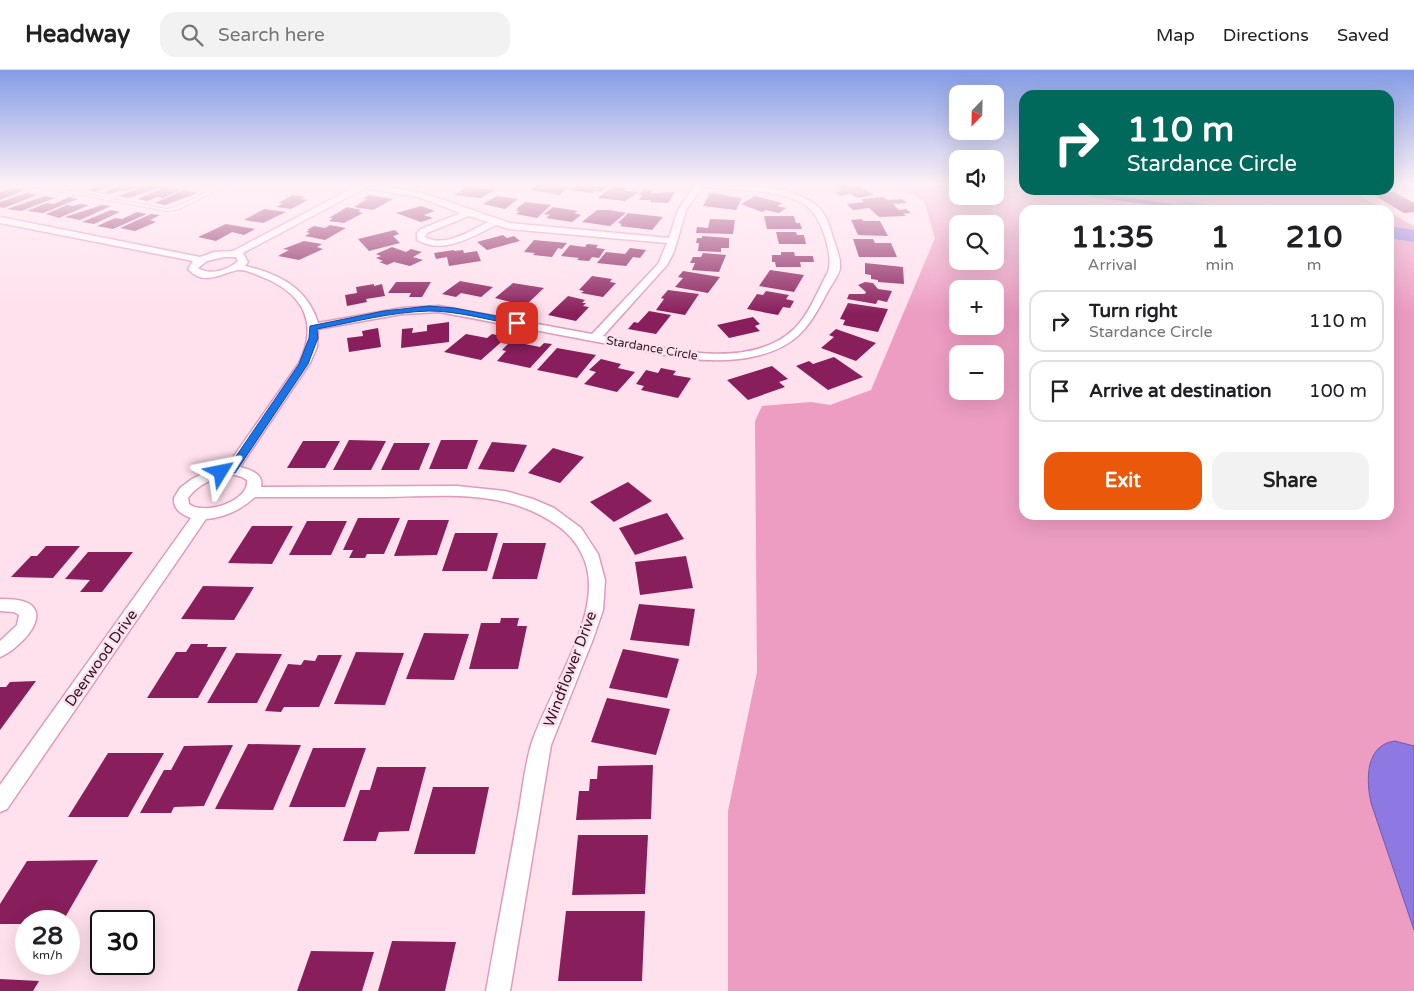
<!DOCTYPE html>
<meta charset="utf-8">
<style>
:root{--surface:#fff;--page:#f2f2f2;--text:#202124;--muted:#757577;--line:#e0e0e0;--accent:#ea580c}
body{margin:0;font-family:"Varela Round",sans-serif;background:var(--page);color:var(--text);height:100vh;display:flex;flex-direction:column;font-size:19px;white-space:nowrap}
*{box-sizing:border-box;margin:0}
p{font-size:16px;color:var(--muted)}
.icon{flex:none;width:28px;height:28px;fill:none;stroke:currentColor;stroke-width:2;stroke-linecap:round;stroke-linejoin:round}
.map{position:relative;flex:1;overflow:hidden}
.details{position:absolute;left:1019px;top:135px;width:375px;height:315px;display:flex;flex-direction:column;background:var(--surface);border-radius:15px;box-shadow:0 5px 20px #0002}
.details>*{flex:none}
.banner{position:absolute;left:1019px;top:20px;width:375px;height:105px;border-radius:15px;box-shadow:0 5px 20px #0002;background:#00695c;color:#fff;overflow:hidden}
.needle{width:32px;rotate:202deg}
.controls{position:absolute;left:949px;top:15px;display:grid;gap:10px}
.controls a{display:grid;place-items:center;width:55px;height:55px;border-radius:10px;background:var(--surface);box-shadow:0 5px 20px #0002;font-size:25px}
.speed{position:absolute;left:15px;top:840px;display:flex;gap:10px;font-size:25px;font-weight:700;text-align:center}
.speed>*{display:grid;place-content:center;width:65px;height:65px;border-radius:50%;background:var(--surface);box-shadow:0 5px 20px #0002;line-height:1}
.speed small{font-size:12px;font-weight:400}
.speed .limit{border:2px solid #111;border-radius:8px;background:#fff;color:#111}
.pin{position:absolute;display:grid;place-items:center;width:42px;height:42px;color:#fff;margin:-21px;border-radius:10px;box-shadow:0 2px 8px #0006}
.me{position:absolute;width:55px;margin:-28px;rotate:55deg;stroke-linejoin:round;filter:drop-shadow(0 0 4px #0008)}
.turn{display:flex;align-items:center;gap:18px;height:105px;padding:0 25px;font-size:22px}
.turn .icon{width:65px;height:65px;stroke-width:2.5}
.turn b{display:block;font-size:35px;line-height:42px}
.eta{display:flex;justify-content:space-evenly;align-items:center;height:85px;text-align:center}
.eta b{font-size:30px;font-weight:800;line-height:35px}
.primary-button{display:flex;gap:10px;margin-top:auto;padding:10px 25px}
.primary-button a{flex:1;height:58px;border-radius:15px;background:var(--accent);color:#fff;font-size:20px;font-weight:800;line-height:58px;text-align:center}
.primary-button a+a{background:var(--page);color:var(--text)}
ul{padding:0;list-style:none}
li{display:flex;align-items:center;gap:15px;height:62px;margin:0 10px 8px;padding:0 15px;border:2px solid var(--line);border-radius:15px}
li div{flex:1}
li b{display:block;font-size:19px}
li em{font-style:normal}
header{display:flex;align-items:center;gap:30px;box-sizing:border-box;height:70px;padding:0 25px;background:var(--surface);border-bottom:1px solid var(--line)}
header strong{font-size:24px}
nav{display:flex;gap:28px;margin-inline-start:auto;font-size:18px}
.search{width:350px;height:45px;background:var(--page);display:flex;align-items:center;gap:12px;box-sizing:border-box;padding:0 18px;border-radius:15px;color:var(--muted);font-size:19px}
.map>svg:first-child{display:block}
</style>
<header>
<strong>Headway</strong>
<div class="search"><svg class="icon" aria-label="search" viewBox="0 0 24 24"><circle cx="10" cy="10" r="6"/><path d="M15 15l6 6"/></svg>Search here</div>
<nav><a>Map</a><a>Directions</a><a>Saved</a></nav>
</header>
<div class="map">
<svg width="1414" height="921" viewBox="0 0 1414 921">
<rect width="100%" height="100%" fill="#ffe0ed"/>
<!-- green -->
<path fill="#ed9cc2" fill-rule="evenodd" d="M894 115H957L958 126H995V115H1024V120H1350L1385 140H1024V445H1389V142L1414 156V921H728V741L757 602 755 351 762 336 811 332 830 335 871 320 935 168 924 131ZM958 154H995V191H958ZM958 219H995V256H958ZM958 284H995V321H958Z"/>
<!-- water -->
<path fill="#8d79e1" stroke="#715ba8" d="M1395 671 1414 676V860L1371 733C1366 710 1365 675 1395 671Z"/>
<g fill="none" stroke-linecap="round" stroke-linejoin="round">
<!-- stream -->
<g stroke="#715ba8" stroke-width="4">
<polyline points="1002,115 1024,117"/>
<polyline points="1070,122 1182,137"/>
</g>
<!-- river -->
<g fill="#8d79e1" fill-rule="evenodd">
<polygon points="1182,131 1220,136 1223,140 1175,140 1172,137 1175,133"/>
<polygon points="1389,156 1414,160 1414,172 1389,168"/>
</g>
</g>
<!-- building -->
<g fill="#881e5b">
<polygon points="99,115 113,115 95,122 86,120"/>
<polygon points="120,115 141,115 127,121 122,120 111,124 102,123"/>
<polygon points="146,115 162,117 128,128 119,126"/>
<polygon points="537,115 572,115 559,125 529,120"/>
<polygon points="574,115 603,115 608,116 601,122 595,121 592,123 568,120"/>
<polygon points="834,115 858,115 874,125 858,128 850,124 840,126 835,122 842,121"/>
<polygon points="467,116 495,120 481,128 454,125"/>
<polygon points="613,116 626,118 624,120 639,122 625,131 598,128"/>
<polygon points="165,117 180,120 163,128 157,127 147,131 138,129"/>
<polygon points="20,118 27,119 0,130 0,122"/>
<polygon points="643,119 653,120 651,123 675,122 668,133 650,132 651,130 639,130 642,125 639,125"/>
<polygon points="183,120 198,123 165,135 155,133"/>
<polygon points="1369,122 1394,122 1414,133 1414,142 1404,143"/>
<polygon points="27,123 37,125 4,138 0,137 0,132"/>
<polygon points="710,123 727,125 727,126 742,128 736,140 703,136"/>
<polygon points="293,125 306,127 301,129 308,130 291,139 276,137 283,133 278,133"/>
<polygon points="369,125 393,129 373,140 354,137 367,129 362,129"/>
<polygon points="45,126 55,128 21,141 7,139"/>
<polygon points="497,126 518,129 505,139 483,134"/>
<polygon points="755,126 782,133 777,136 786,138 779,143 766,140 762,142 741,134"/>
<polygon points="69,127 78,129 43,143 27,141 47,133 54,134"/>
<polygon points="884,127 888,130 902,129 907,133 893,134 899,140 906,139 911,143 903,144 906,146 879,147 869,138 853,140 847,134 864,132 861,129"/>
<polygon points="525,132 551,135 537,148 516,144 520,141 516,141 519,139 516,139"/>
<polygon points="79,134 89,135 59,148 46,144 67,135 73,136"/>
<polygon points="102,135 111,136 80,150 65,147"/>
<polygon points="421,136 435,141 424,145 433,148 421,152 396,143"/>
<polygon points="347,137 361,140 358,142 363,143 344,153 329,151 333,148 329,148"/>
<polygon points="553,137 578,141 574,143 581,145 572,152 546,148 550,145 544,144"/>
<polygon points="264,139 286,142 263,153 244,150"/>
<polygon points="111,140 120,142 94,154 82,152"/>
<polygon points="597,140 610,140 626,143 610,156 582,152"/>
<polygon points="137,142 147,144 113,159 97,156 115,148 122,149"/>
<polygon points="628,143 663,147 652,160 620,156 622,154 618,153"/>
<polygon points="151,144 160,145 150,150 156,152 135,161 120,158"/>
<polygon points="764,146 794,146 796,153 800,153 802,159 767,159"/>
<polygon points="710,149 735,150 733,164 696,163 697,157 708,158"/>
<polygon points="862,149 863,151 880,151 888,166 858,165 851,150"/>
<polygon points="226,154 255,159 244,165 232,162 216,171 198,167"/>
<polygon points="330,155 346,158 325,170 305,166 310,163 306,162 310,160 307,160 314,156 325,158"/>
<polygon points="395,160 399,164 393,166 400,173 369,181 358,169"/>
<polygon points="776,162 796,162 797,165 804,165 806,174 779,174"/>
<polygon points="503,165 507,168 514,166 520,171 487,180 477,172"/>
<polygon points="702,166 729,168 729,178 721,178 721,182 698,181 699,173 696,173 697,168 702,168"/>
<polygon points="853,169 873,169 875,173 891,173 897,187 859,187"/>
<polygon points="534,170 567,173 562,179 558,178 552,187 533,185 535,183 524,182"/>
<polygon points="304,171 322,174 317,177 323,179 299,190 278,186 289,180 283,179"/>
<polygon points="587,174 598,175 596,178 605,179 599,188 592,187 589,191 577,190 579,188 561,186 570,175 585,177"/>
<polygon points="392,177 406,182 411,179 422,182 413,187 423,190 410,196 394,192 387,195 379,192 383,191 376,188 381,186 376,184"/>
<polygon points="630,178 646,180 640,188 633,187 626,196 597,193 606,182 625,184"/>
<polygon points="454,180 454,181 463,180 464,183 477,181 481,191 449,196 447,187 436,189 434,183"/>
<polygon points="781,182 794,182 795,186 813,186 814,192 800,192 801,197 776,197 775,192 772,192 772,185 781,185"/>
<polygon points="703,183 726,185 719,202 692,200 695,193 690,193 693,187 701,187"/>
<polygon points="865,193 903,197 904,214 878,212 878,210 871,209 871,205 865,204"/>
<polygon points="770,200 804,205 794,222 759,216"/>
<polygon points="683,201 720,207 708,223 675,217 683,208 678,207"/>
<polygon points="592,206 612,209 610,212 616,213 603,227 581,223 584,221 579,220"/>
<polygon points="460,211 493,217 481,227 461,223 456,227 442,224"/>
<polygon points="396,212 431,212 422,227 409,227 411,223 388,223"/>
<polygon points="865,212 873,213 878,219 892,221 887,232 878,230 876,234 847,229 849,224 865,224 866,222 858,215"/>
<polygon points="513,213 544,218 525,236 495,228"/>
<polygon points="374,214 374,216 382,214 385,226 366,229 367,232 347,236 345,225 357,223 356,217"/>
<polygon points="668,220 699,224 685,245 656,240 664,229 661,228"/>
<polygon points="766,221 789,225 786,229 794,231 790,238 783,237 778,245 747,239 757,224 763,225"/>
<polygon points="568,226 585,230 582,233 586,233 583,236 589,237 576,251 548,245"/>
<polygon points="848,233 888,239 878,262 843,255 845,250 840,249"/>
<polygon points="649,241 671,245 656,264 628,259 634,252 638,253"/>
<polygon points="753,247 760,254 755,256 760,261 729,268 717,255"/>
<polygon points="449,252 449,272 401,278 402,259 413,258 412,263 427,261 427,255"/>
<polygon points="378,258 381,277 349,282 347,268 363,266 362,261"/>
<polygon points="836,259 876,273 856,291 821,278 834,267 829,265"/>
<polygon points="466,264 487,268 492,264 507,267 481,290 444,282"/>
<polygon points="514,268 529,271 525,274 540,277 544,273 552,274 530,298 497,291 506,281 502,280"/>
<polygon points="557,278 596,285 577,308 537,300"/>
<polygon points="834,287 863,307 828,320 796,296 809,291 813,294"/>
<polygon points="601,289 621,294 618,298 635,302 617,322 584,314 596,302 589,300"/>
<polygon points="772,296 788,309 779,312 785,317 748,330 727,310"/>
<polygon points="661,298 676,301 673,305 691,308 678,328 641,320 644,316 636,314 646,300 658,303"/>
<polygon points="349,370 386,371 371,400 333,400"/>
<polygon points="441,370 478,370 467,399 429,399"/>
<polygon points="303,371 340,371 325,398 287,398"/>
<polygon points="492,372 527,375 514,402 478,399"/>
<polygon points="394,373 430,373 419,400 381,400"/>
<polygon points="553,378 584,387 560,413 528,403"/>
<polygon points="628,412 652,431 614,452 590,432"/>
<polygon points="667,443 684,469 635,485 619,458"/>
<polygon points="358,448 400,448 384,484 367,484 365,488 349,488 353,480 343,480"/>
<polygon points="408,450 449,450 437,485 394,486"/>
<polygon points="307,451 347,451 331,485 289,485"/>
<polygon points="252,456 293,456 272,494 228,493"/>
<polygon points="455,463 498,463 487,501 442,501"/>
<polygon points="503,473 546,473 537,509 492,509"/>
<polygon points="46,476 80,476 53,508 11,507 31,486 37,486"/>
<polygon points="88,482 133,482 102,522 80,522 90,510 65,509"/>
<polygon points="686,486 693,518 640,525 635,492"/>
<polygon points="203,516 254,517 234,550 181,549"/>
<polygon points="639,534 695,539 689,576 630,570"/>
<polygon points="501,548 519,548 517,556 527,556 518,599 469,599 481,553 500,553"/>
<polygon points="424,563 469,564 454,610 406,609"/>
<polygon points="191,574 208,574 207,577 227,577 198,628 147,628 176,582 186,582"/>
<polygon points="623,579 679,589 667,628 609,618"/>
<polygon points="356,582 404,583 385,635 334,634"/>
<polygon points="236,583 282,584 257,633 207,633"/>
<polygon points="318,585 342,585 319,637 284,637 281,642 265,641 288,594 301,595 304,590 315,591"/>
<polygon points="36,611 0,660 0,617 6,617 10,612"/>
<polygon points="607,628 670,639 656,685 591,672"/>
<polygon points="248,674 301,675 273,740 215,739"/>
<polygon points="233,675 204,736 174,737 171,743 140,743 164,700 171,700 184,676"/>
<polygon points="313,678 366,678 345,737 289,737"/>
<polygon points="108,683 164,683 128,747 68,747"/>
<polygon points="653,695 651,749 576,750 579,721 589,721 590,709 597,709 598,696"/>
<polygon points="377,697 426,697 409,761 379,762 376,771 343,771 360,720 370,720"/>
<polygon points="433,717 489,717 475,784 414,784"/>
<polygon points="578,765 648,765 645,824 572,825"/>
<polygon points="98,790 63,851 26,851 26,854 0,854 0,834 27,791"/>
<polygon points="566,841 645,841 642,911 558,911"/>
<polygon points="392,871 456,872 445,921 378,921"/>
<polygon points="311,881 374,882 362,921 297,921"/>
<polygon points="0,909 39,911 33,921 0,921"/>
</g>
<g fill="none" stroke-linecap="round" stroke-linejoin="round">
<!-- lane casing -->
<g stroke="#e19abb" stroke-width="2">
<polygon id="lane" points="26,115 35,115 167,139 176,137 220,116 223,117 179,139 167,141"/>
</g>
<!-- street casing -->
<g stroke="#e19abb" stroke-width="3">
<g id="street">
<polygon points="204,115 230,115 221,119"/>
<path d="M358 115H378L423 123 510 153 669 168 678 140 695 115C732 115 780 111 813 133 826 142 829 154 833 168 836 177 841 188 840 198 839 205 832 214 828 221 809 257 798 276 756 286 705 298 653 282 603 273 548 263 494 252 439 242L402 244 318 259 317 277 310 293 240 397C251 400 264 404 261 417L457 416 505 421 533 429 554 438 581 458 598 484 605 510 603 540 593 569 551 675 510 921H486C496 864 507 808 517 751 522 725 524 697 532 672 548 626 588 565 589 518 590 493 578 470 558 456 505 418 445 426 384 427 341 427 298 427 255 427 242 439 224 448 206 449L7 739 0 742V715L191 448C181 444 173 439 174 428L180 418 192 409 206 402 227 396 299 293C318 255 305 226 267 209 260 206 246 199 238 200 221 203 204 217 188 199L193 191 0 153V147L200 187 214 182 233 181ZM703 116C710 119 720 118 729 119 754 121 788 121 809 138 822 149 835 189 827 204 817 222 809 245 794 259 746 304 658 276 603 266L667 195 674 182 686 140ZM365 118 418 127 461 143 421 159 417 163V170C444 185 471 167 496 155L509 159 667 173 658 194 592 264 439 236 402 238 318 253C308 218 278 203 245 196L248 192 243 183ZM469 146 488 152C469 161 446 178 425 167L427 163ZM224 187H236L238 191C228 200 210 206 198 198L207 191ZM231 404 242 407 247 410C250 431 204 446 189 434L188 428C198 414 215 407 231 404Z"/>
<path d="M0 529C9 529 19 529 28 533 53 547 15 582 0 587V571L17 555 19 545 14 542 0 541Z"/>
</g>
</g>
<!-- lane -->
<use href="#lane" fill="#fff" fill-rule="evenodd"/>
<!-- street -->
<use href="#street" fill="#fff" fill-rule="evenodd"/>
</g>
<!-- sky -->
<linearGradient id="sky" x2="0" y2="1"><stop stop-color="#839ce5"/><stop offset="0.47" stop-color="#fff1f7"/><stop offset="1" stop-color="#fff1f7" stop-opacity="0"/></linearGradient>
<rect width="1414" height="244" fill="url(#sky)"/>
<!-- route -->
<path fill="#1a73e8" stroke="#114b97" d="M429 236 454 238 517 250 521 253 517 255C488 250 458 241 429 241 391 242 354 252 317 259L318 268 308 294 235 403 217 404 215 402 217 399 228 398 299 294 309 268 310 256 384 241Z"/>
<g text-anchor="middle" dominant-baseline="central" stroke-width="5" stroke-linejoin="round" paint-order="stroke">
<!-- far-street labels -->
<g font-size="12" fill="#301522" stroke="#ffe0ed">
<text transform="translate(652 278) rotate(10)">Stardance Circle</text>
</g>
<!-- street labels -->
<g font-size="15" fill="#301522" stroke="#ffe0ed">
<text transform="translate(101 588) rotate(-55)">Deerwood Drive</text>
<text transform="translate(570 599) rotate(-69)">Windflower Drive</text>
</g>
</g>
</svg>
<div class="controls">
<a><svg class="needle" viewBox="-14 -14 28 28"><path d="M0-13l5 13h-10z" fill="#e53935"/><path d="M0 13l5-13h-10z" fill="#757577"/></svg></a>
<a><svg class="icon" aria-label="sound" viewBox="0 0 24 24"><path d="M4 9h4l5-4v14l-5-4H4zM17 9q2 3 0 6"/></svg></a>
<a><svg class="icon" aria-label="search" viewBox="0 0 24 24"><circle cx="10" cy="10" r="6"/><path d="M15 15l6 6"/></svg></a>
<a>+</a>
<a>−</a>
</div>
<div class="speed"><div>28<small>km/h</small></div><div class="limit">30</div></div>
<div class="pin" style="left:517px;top:253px;background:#d93025"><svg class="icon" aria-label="arrive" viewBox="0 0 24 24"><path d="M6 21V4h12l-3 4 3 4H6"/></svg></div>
<svg class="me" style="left:221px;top:402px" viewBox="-20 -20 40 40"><path d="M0-17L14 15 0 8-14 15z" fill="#1a73e8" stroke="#fff" stroke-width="4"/></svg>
<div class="banner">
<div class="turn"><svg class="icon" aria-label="right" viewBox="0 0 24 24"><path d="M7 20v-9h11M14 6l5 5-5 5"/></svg><div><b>110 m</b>Stardance Circle</div></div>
</div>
<section class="details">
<div class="eta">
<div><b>11:35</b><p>Arrival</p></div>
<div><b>1</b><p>min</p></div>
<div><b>210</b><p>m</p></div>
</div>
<ul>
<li><svg class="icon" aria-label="right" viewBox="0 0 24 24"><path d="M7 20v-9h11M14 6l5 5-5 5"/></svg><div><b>Turn right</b><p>Stardance Circle</p></div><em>110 m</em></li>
<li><svg class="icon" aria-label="arrive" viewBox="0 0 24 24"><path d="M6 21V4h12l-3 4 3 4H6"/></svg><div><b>Arrive at destination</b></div><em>100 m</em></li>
</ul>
<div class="primary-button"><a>Exit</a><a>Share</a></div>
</section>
</div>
